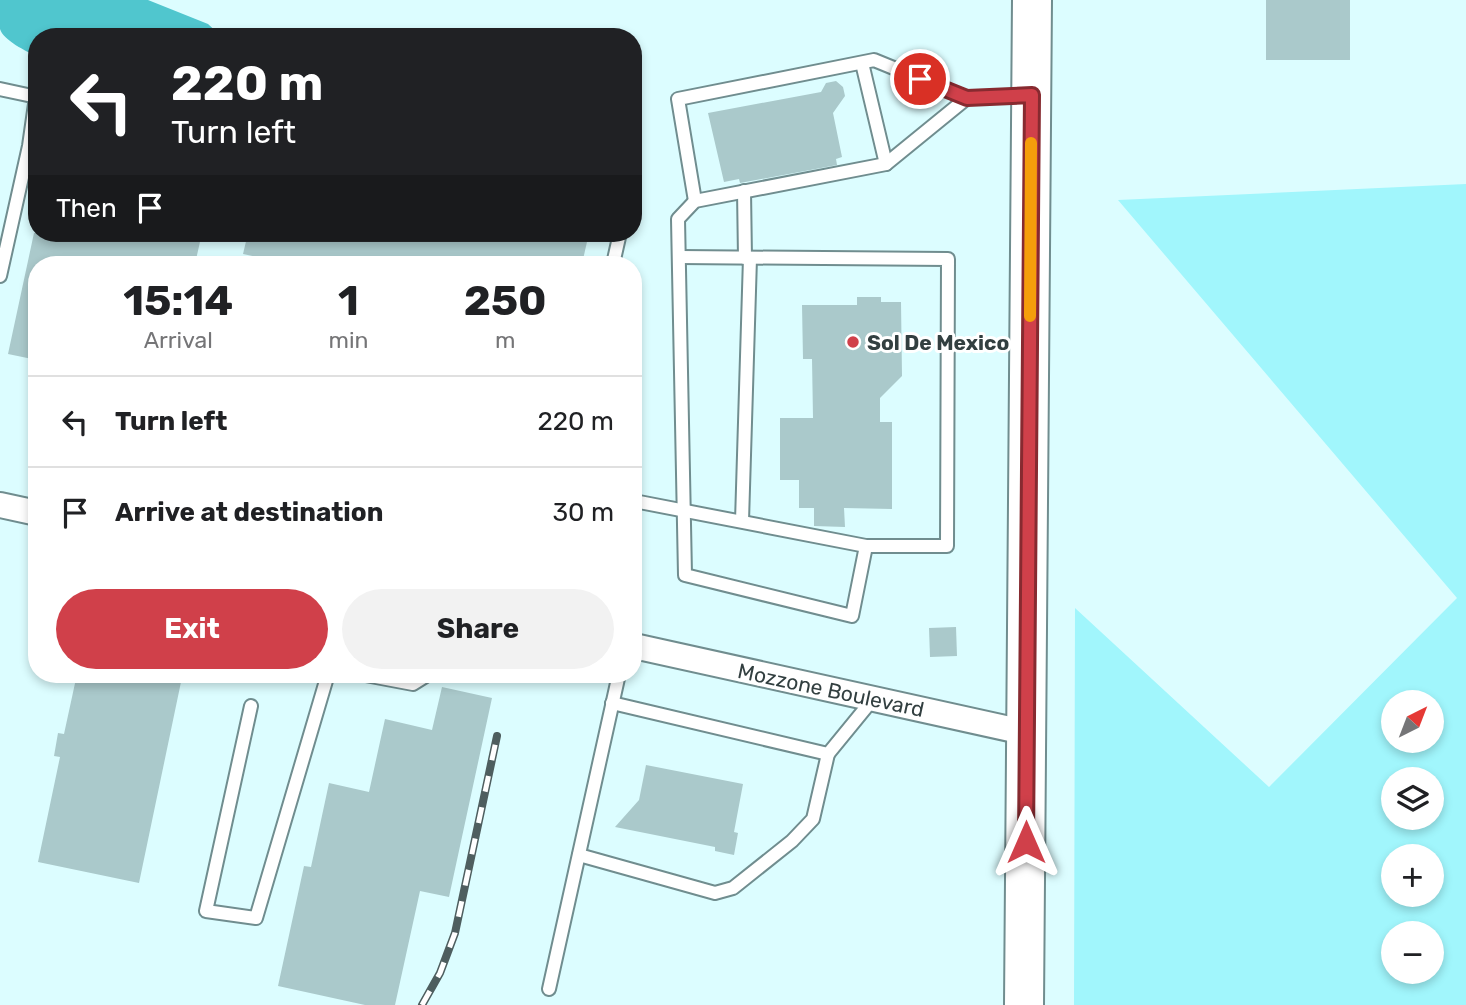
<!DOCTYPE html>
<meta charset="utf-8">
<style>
:root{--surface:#fff;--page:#f2f2f2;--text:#202124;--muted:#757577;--line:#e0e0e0;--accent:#d0404a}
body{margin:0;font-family:Rubik,sans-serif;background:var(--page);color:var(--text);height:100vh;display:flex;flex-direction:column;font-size:26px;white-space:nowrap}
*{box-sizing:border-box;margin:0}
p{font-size:23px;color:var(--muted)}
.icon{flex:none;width:38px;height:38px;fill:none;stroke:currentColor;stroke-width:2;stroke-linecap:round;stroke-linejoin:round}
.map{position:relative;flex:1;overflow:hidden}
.details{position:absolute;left:28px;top:256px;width:614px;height:427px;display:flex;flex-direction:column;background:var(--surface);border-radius:28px;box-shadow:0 4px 10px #0003}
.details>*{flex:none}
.guide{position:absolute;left:28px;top:28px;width:614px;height:214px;border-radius:28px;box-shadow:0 4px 10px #0003;background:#202124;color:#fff;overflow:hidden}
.needle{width:46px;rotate:42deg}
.tools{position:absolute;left:1381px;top:690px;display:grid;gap:14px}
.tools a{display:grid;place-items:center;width:63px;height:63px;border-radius:50%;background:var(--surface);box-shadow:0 4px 10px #0003;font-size:35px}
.pin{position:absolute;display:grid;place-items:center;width:60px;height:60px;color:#fff;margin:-30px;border:4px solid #fff;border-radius:50%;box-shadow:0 2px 7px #0007}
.me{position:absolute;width:77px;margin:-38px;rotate:0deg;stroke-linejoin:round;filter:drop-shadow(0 0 5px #0008)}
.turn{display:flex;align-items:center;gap:24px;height:147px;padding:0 28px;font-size:32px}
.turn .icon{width:91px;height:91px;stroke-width:2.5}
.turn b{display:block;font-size:49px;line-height:60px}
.then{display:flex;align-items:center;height:66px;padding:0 28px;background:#0003;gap:14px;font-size:26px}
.eta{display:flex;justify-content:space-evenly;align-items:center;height:119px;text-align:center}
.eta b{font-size:42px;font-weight:700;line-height:49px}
.button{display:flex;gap:14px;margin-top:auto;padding:14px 28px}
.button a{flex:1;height:80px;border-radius:42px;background:var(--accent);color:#fff;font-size:28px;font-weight:700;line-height:80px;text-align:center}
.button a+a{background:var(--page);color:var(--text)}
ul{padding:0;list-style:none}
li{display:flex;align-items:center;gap:21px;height:91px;padding:0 28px;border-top:2px solid var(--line)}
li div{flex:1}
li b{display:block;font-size:26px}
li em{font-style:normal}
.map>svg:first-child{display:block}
</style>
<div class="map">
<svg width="1466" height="1005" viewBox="0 0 1466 1005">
<rect width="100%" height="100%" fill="#dcfdff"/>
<!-- green -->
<path fill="#a1f6fc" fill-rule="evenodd" d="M1466 184V1005H1074L1075 608 1269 787 1457 598 1118 200ZM1393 702H1432V740H1393ZM1393 779H1432V817H1393ZM1393 856H1432V894H1393ZM1393 933H1432V971H1393Z"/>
<!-- water -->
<path fill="#50c6ce" d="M0 0H148L208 24 222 37H37V56C27 52 3 40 0 29 0 21 0 9 0 0Z"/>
<!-- building -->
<g fill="#aac9cb">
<rect x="1266" y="0" width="84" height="60"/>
<polygon points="836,81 843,87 845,96 833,113 842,157 836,159 837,165 740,183 739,179 724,182 708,113 821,92 826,83"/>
<polygon points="34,233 202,233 195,264 37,264 37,360 8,354"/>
<polygon points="248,233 589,233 582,264 291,264 243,254"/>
<polygon points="857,297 881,297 881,302 901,302 902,376 880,398 880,422 892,422 892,509 844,508 845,527 814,526 814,508 799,508 799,480 780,480 780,418 813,418 812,359 803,359 802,305 857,305"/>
<polygon points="956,627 957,656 930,657 929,628"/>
<polygon points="77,674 140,674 181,682 139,883 38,862 60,757 54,756 58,733 64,734"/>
<polygon points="442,687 492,698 449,897 420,891 395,1005 365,1005 278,986 304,866 311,867 329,783 369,792 385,719 432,730"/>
<polygon points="646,765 743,784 734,832 738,833 734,855 715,851 715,847 615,827 639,800"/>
</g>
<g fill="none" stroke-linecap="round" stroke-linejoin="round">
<!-- service casing -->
<g stroke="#708d8f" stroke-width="16">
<g id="service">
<polyline points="862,63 886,164"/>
<polyline points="0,89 37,97"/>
<polyline points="744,191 745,258"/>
<polyline points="695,201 678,99 874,60 967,98 1028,95"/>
<polyline points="613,264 620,233"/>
<polyline points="0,276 29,146 36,97"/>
<polyline points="634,501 866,546 947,546 948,259 680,257"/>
<polyline points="742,521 750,258"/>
<polyline points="866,546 852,616 685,575 678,219 695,201 886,164 967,98"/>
<polyline points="360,674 413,684 429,674"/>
<polyline points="612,703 828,754 873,699"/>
<polyline points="251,706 206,911 256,918 328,674"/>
<polyline points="579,855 715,893 733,888 792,841 813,819 828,754"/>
<polyline points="549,989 619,674"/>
</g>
</g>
<!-- minor casing -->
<g stroke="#708d8f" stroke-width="28">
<g id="minor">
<polyline points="0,505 37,513"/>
<polyline points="634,646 1028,733"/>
</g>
</g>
<!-- primary casing -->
<g stroke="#708d8f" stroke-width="42">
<polyline id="primary" points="1024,1005 1032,0"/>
</g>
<!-- service -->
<use href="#service" stroke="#fff" stroke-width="12"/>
<!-- minor -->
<use href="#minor" stroke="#fff" stroke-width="24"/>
<!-- primary -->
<use href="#primary" stroke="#fff" stroke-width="38"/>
<!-- rail casing -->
<g stroke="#4e5e5f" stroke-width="8">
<polyline id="rail" points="422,1005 440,973 455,933 497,736"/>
</g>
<!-- rail -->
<use href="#rail" stroke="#fff" stroke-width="5" stroke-dasharray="16" stroke-linecap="butt"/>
</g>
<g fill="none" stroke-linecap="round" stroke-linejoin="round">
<!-- route casing -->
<g stroke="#872a30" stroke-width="18">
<polyline id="route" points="920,79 967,98 1032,95 1026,842"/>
</g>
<!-- route -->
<use href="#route" stroke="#d0404a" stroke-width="12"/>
<!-- slow -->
<polyline stroke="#f59e0b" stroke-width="12" points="1030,316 1031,143"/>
</g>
<!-- markers -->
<circle fill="#d0404a" stroke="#fff" stroke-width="2.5" cx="853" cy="342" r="7"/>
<g text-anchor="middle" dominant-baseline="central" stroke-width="6" stroke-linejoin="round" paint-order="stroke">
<!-- poi labels -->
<g font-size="21" font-weight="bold" fill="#323f40" stroke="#fff" text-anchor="start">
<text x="867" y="342">Sol De Mexico</text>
</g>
<!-- street labels -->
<g font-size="21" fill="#323f40" stroke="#fff">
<text transform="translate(831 690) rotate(12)">Mozzone Boulevard</text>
</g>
</g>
</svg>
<div class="tools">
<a><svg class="needle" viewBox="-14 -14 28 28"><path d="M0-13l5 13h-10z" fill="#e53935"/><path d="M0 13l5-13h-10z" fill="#757577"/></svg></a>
<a><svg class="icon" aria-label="layers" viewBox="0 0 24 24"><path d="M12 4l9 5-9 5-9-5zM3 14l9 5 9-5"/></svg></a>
<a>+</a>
<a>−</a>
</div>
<div class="pin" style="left:920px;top:79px;background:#d93025"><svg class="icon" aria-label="arrive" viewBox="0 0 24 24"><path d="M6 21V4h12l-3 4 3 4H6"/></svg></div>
<svg class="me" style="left:1026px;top:842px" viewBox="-20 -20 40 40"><path d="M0-17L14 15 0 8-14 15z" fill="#d0404a" stroke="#fff" stroke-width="4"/></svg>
<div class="guide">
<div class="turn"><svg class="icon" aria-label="left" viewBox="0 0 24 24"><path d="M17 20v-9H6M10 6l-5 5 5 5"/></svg><div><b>220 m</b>Turn left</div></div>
<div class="then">Then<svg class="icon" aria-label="arrive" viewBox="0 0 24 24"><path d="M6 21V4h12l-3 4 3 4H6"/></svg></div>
</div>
<section class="details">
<div class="eta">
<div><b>15:14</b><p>Arrival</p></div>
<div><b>1</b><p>min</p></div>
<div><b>250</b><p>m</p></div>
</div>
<ul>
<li><svg class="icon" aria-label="left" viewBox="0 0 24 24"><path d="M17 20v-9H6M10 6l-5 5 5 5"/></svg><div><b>Turn left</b></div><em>220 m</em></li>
<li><svg class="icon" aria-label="arrive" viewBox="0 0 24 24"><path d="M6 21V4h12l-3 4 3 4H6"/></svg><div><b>Arrive at destination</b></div><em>30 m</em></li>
</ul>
<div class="button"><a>Exit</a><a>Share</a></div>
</section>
</div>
